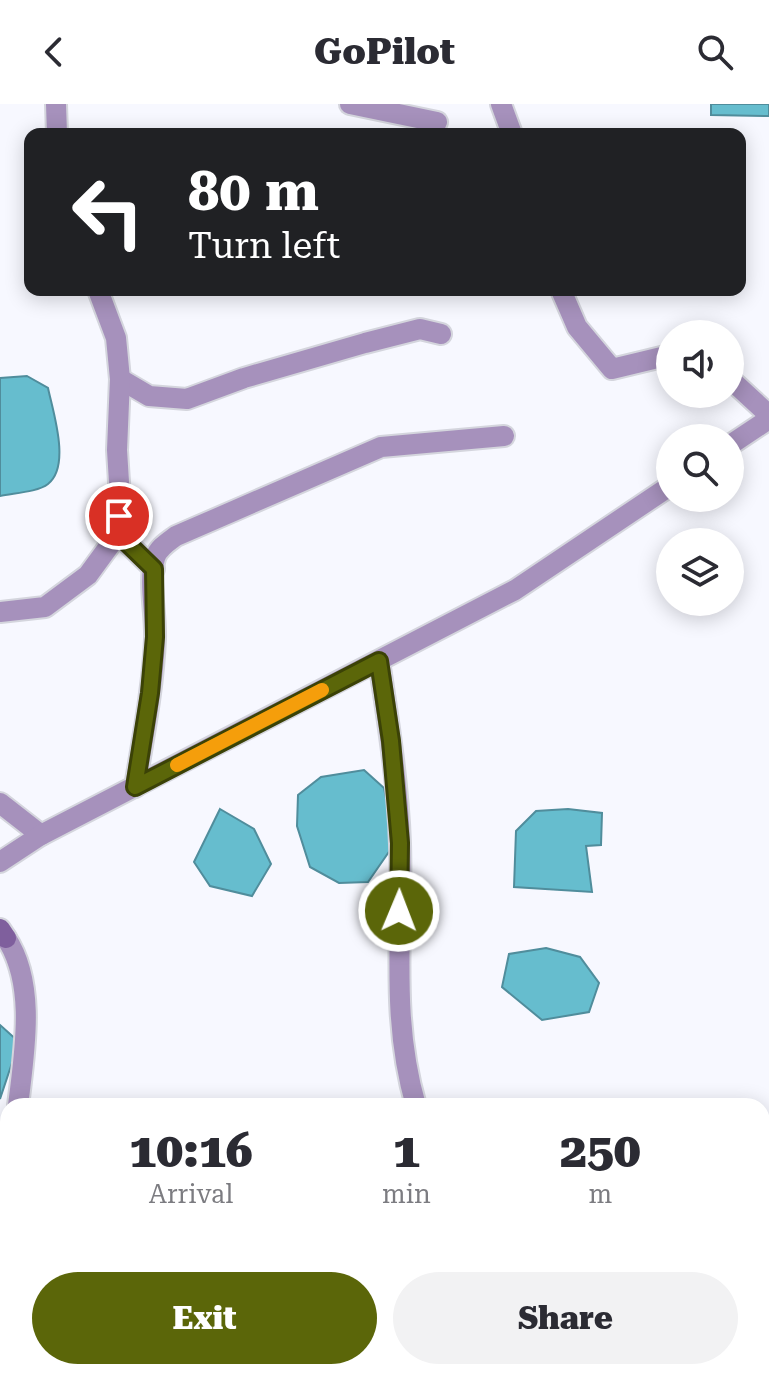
<!DOCTYPE html>
<style>
:root{--surface:#fff;--page:#f2f2f3;--text:#2b2b33;--muted:#7c7c81;--accent:#5b6609}
body{margin:0;font-family:"Roboto Serif",serif;background:var(--page);color:var(--text);height:100vh;display:flex;flex-direction:column;font-size:30px;white-space:nowrap}
*{box-sizing:border-box;margin:0}
p{font-size:26px;color:var(--muted)}
.icon{flex:none;width:44px;height:44px;fill:none;stroke:currentColor;stroke-width:2;stroke-linecap:round;stroke-linejoin:round}
.map{position:relative;flex:1;overflow:hidden}
.details{position:absolute;left:0px;top:994px;width:770px;height:282px;display:flex;flex-direction:column;background:var(--surface);border-radius:24px 24px 0 0;box-shadow:0 4px 20px #0003}
.details>*{flex:none}
.hud{position:absolute;left:24px;top:24px;width:722px;height:168px;border-radius:16px;box-shadow:0 4px 20px #0003;background:#202124;color:#fff;overflow:hidden}
.fabs{position:absolute;left:656px;top:216px;display:grid;gap:16px}
.fabs a{display:grid;place-items:center;width:88px;height:88px;border-radius:50%;background:var(--surface);box-shadow:0 4px 20px #0003;font-size:40px}
.pin{position:absolute;display:grid;place-items:center;width:68px;height:68px;color:#fff;margin:-34px;border:4px solid #fff;border-radius:50%;box-shadow:0 2px 8px #0007}
.me{position:absolute;width:88px;margin:-44px;rotate:1deg;stroke-linejoin:round;filter:drop-shadow(0 0 6px #0008)}
.turn{display:flex;align-items:center;gap:28px;height:168px;padding:0 32px;font-size:36px}
.turn .icon{width:104px;height:104px;stroke-width:2.5}
.turn b{display:block;font-size:56px;line-height:68px}
.eta{display:flex;justify-content:space-evenly;align-items:center;height:136px;text-align:center}
.eta b{font-size:48px;font-weight:800;line-height:56px}
.primary-button{display:flex;gap:16px;margin-top:auto;padding:16px 32px}
.primary-button a{flex:1;height:92px;border-radius:48px;background:var(--accent);color:#fff;font-size:32px;font-weight:800;line-height:92px;text-align:center}
.primary-button a+a{background:var(--page);color:var(--text)}
header{display:flex;justify-content:space-between;align-items:center;height:104px;padding:0 32px;background:var(--surface);font-size:36px;font-weight:800}
.map>svg:first-child{display:block}
</style>
<header><svg class="icon" aria-label="back" viewBox="0 0 24 24"><path d="M15 5l-7 7 7 7"/></svg>GoPilot<svg class="icon" aria-label="search" viewBox="0 0 24 24"><circle cx="10" cy="10" r="6"/><path d="M15 15l6 6"/></svg></header>
<div class="map">
<svg width="769" height="1275" viewBox="0 0 769 1275">
<rect width="100%" height="100%" fill="#f7f8ff"/>
<!-- water -->
<g fill="#66bdce" stroke="#508d9c" stroke-width="2">
<polygon points="711,0 769,0 769,12 711,11"/>
<path d="M27 272 48 284C53 308 71 362 48 380 38 388 14 389 0 392V274Z"/>
<polygon points="364,666 384,684 395,739 368,778 339,779 310,763 297,722 298,691 321,673"/>
<polygon points="220,705 254,725 271,760 252,792 210,782 194,758"/>
<polygon points="568,705 602,709 601,741 586,742 592,788 514,783 516,727 536,707"/>
<polygon points="546,844 580,853 599,879 589,908 542,916 502,883 509,850"/>
<polygon points="0,921 19,938 0,995"/>
<polygon points="201,1268 343,1268 344,1275 200,1275"/>
</g>
<g fill="none" stroke-linecap="round" stroke-linejoin="round">
<!-- minor casing -->
<g stroke="#d4d5dd" stroke-width="24">
<g id="minor">
<polyline points="56,0 57,30"/>
<polyline points="350,0 437,18"/>
<polyline points="501,0 512,30"/>
<polyline points="561,186 577,223 612,265 670,251"/>
<polyline points="120,275 149,292 187,295 244,274 365,239 420,225 441,230"/>
<polyline points="730,275 769,311"/>
<polyline points="118,430 154,465"/>
<polyline points="0,508 45,503 88,471 118,430 120,394 117,346 120,275 116,234 98,186"/>
<path d="M379 557C388 616 398 680 400 740 403 831 390 912 416 1002"/>
<path d="M135 683C143 634 153 584 155 535 156 509 148 479 155 454 158 444 168 438 176 432L381 343 504 332"/>
<polyline points="0,699 41,731"/>
<path d="M6 834C37 881 24 950 18 1002"/>
<polyline points="54,1268 56,1275"/>
<polyline points="516,1275 518,1268"/>
</g>
</g>
<!-- tertiary casing -->
<g stroke="#d4d5dd" stroke-width="24">
<g id="tertiary">
<polyline points="730,341 769,315"/>
<polyline points="0,758 41,731 515,486 670,382"/>
</g>
</g>
<!-- secondary casing -->
<g stroke="#d4d5dd" stroke-width="24">
<polyline id="secondary" points="0,825 6,834"/>
</g>
<!-- minor -->
<use href="#minor" stroke="#a691bc" stroke-width="20"/>
<!-- tertiary -->
<use href="#tertiary" stroke="#a691bc" stroke-width="20"/>
<!-- secondary -->
<use href="#secondary" stroke="#7f5f9d" stroke-width="20"/>
</g>
<g fill="none" stroke-linecap="round" stroke-linejoin="round">
<!-- route casing -->
<g stroke="#3b4206" stroke-width="20">
<polyline id="route" points="119,412 118,430 154,465 155,533 150,589 135,683 379,557 391,637 400,739 399,807"/>
</g>
<!-- route -->
<use href="#route" stroke="#5b6609" stroke-width="14"/>
<!-- slow -->
<polyline stroke="#f59e0b" stroke-width="14" points="177,661 322,586"/>
</g>
</svg>
<div class="fabs">
<a><svg class="icon" aria-label="sound" viewBox="0 0 24 24"><path d="M4 9h4l5-4v14l-5-4H4zM17 9q2 3 0 6"/></svg></a>
<a><svg class="icon" aria-label="search" viewBox="0 0 24 24"><circle cx="10" cy="10" r="6"/><path d="M15 15l6 6"/></svg></a>
<a><svg class="icon" aria-label="layers" viewBox="0 0 24 24"><path d="M12 4l9 5-9 5-9-5zM3 14l9 5 9-5"/></svg></a>
</div>
<div class="pin" style="left:119px;top:412px;background:#d93025"><svg class="icon" aria-label="arrive" viewBox="0 0 24 24"><path d="M6 21V4h12l-3 4 3 4H6"/></svg></div>
<svg class="me" style="left:399px;top:807px" viewBox="-20 -20 40 40"><circle r="17" fill="#5b6609" stroke="#fff" stroke-width="3"/><path d="M0-11L8 9 0 5-8 9z" fill="#fff"/></svg>
<div class="hud">
<div class="turn"><svg class="icon" aria-label="left" viewBox="0 0 24 24"><path d="M17 20v-9H6M10 6l-5 5 5 5"/></svg><div><b>80 m</b>Turn left</div></div>
</div>
<section class="details">
<div class="eta">
<div><b>10:16</b><p>Arrival</p></div>
<div><b>1</b><p>min</p></div>
<div><b>250</b><p>m</p></div>
</div>
<div class="primary-button"><a>Exit</a><a>Share</a></div>
</section>
</div>
